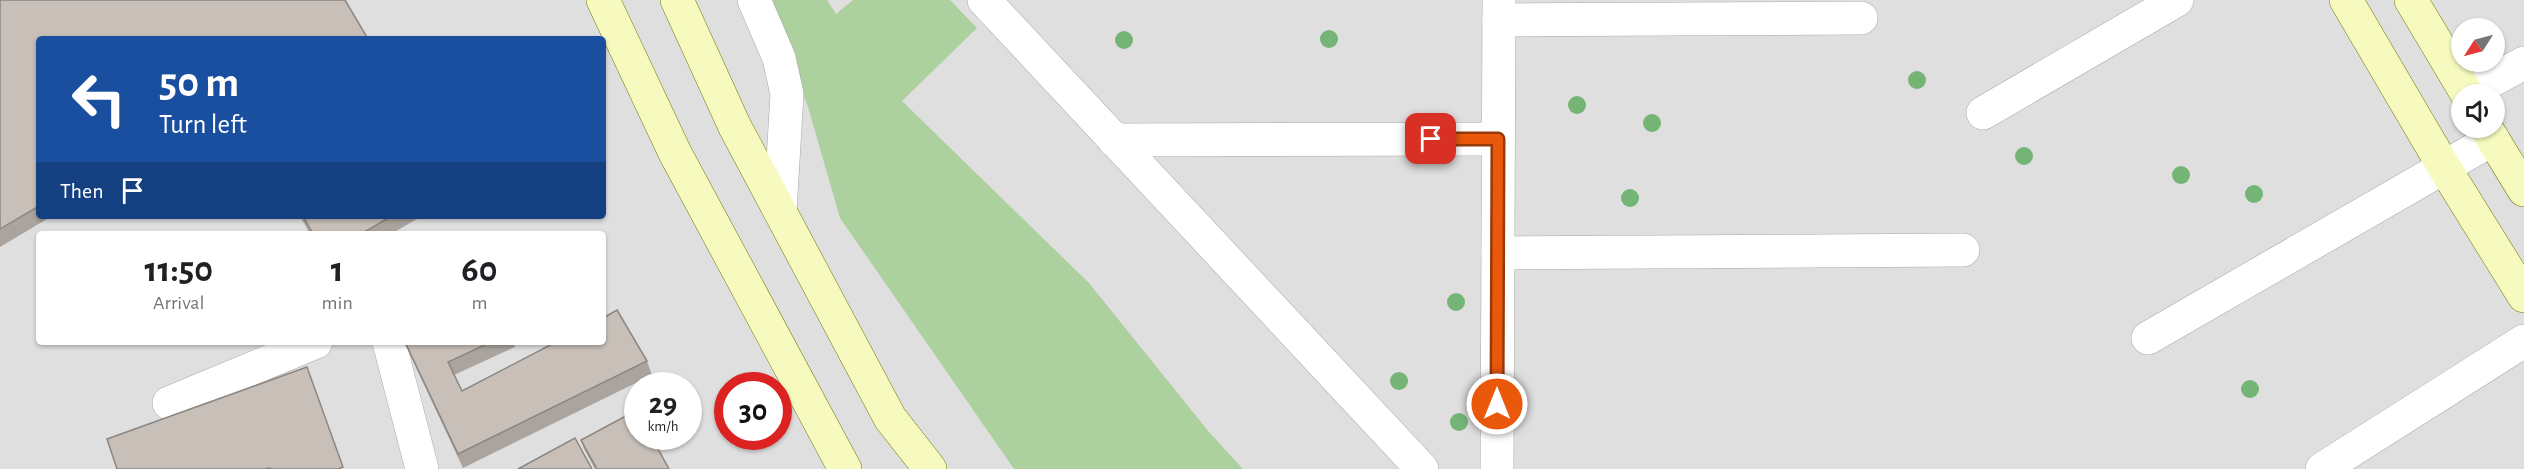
<!DOCTYPE html>
<style>
:root{--surface:#fff;--page:#f2f2f2;--text:#202124;--muted:#757577}
body{margin:0;font-family:"Alegreya Sans",sans-serif;background:var(--page);color:var(--text);height:100vh;display:flex;flex-direction:column;font-size:22px;white-space:nowrap}
*{box-sizing:border-box;margin:0}
p{font-size:20px;color:var(--muted)}
.icon{flex:none;width:33px;height:33px;fill:none;stroke:currentColor;stroke-width:2;stroke-linecap:round;stroke-linejoin:round}
.map{position:relative;flex:1;overflow:hidden}
.drawer{position:absolute;left:36px;top:231px;width:570px;height:114px;display:flex;flex-direction:column;background:var(--surface);border-radius:6px;box-shadow:0 2px 4px #0004}
.drawer>*{flex:none}
.hud{position:absolute;left:36px;top:36px;width:570px;height:183px;border-radius:6px;box-shadow:0 2px 4px #0004;background:#1a4fa0;color:#fff;overflow:hidden}
.needle{width:39px;rotate:234deg}
.buttons{position:absolute;left:2451px;top:18px;display:grid;gap:12px}
.buttons a{display:grid;place-items:center;width:54px;height:54px;border-radius:50%;background:var(--surface);box-shadow:0 2px 4px #0004;font-size:30px}
.speed{position:absolute;left:624px;top:372px;display:flex;gap:12px;font-size:30px;font-weight:700;text-align:center}
.speed>*{display:grid;place-content:center;width:78px;height:78px;border-radius:50%;background:var(--surface);box-shadow:0 2px 4px #0004;line-height:1}
.speed small{font-size:15px;font-weight:400}
.speed .limit{border:9px solid #d22;background:#fff;color:#111}
.pin{position:absolute;display:grid;place-items:center;width:51px;height:51px;color:#fff;margin:-26px;border-radius:12px;box-shadow:0 3px 9px #0006}
.me{position:absolute;width:66px;margin:-33px;rotate:0deg;stroke-linejoin:round;filter:drop-shadow(0 0 4px #0008)}
.turn{display:flex;align-items:center;gap:21px;height:126px;padding:0 24px;font-size:27px}
.turn .icon{width:78px;height:78px;stroke-width:2.5}
.turn b{display:block;font-size:42px;line-height:51px}
.then{display:flex;align-items:center;height:57px;padding:0 24px;background:#0003;gap:12px;font-size:22px}
.eta{display:flex;justify-content:space-evenly;align-items:center;height:102px;text-align:center}
.eta b{font-size:36px;font-weight:700;line-height:42px}
.map>svg:first-child{display:block}
</style>
<div class="map">
<svg width="2524" height="469" viewBox="0 0 2524 469">
<rect width="100%" height="100%" fill="#f2efe9"/>
<!-- residential -->
<path fill="#e0dfdf" fill-rule="evenodd" d="M0 0H2524V469H0ZM2462 28H2494V62H2462ZM39 39H603V216H39ZM2462 94H2494V128H2462ZM39 234H603V342H39ZM638 386H688V436H638ZM728 386H778V436H728Z"/>
<!-- forest -->
<polygon fill="#add19e" points="766,0 827,0 836,14 853,0 950,0 977,28 902,101 1089,283 1209,432 1243,469 1014,469 840,218 808,107"/>
<g fill="none" stroke-linecap="round" stroke-linejoin="round">
<!-- minor casing -->
<g stroke="#a9a9a9" stroke-width="34">
<g id="minor">
<polyline points="754,0 779,58 787,94 780,211"/>
<polyline points="984,0 1422,469"/>
<polyline points="1499,20 1861,18"/>
<polyline points="2467,94 2524,63"/>
<polyline points="1983,113 2177,0"/>
<polyline points="1114,140 1499,139"/>
<polyline points="1498,253 1963,250"/>
<polyline points="2148,338 2493,139"/>
<polyline points="389,342 422,469"/>
<polyline points="169,403 316,342"/>
<polyline points="1497,469 1499,0"/>
<polyline points="2322,469 2524,341"/>
</g>
</g>
<!-- secondary casing -->
<g stroke="#707d05" stroke-width="34">
<g id="secondary">
<polyline points="603,0 675,153 845,469"/>
<polyline points="677,0 735,127 890,418 930,469"/>
<polyline points="2346,0 2444,167 2524,296"/>
<polyline points="2411,0 2467,94"/>
<polyline points="2486,128 2524,190"/>
</g>
</g>
<!-- minor -->
<use href="#minor" stroke="#fff" stroke-width="33"/>
<!-- secondary -->
<use href="#secondary" stroke="#f7fabf" stroke-width="33"/>
</g>
<!-- trees -->
<g fill="#74b475">
<circle cx="1329" cy="39" r="9"/>
<circle cx="1124" cy="40" r="9"/>
<circle cx="1917" cy="80" r="9"/>
<circle cx="1577" cy="105" r="9"/>
<circle cx="1652" cy="123" r="9"/>
<circle cx="2024" cy="156" r="9"/>
<circle cx="2181" cy="175" r="9"/>
<circle cx="2254" cy="194" r="9"/>
<circle cx="1630" cy="198" r="9"/>
<circle cx="1456" cy="302" r="9"/>
<circle cx="1399" cy="381" r="9"/>
<circle cx="2250" cy="389" r="9"/>
<circle cx="1459" cy="422" r="9"/>
</g>
<!-- wall -->
<g fill="#aba49e">
<polygon points="0,0 39,39 39,216 52,216 0,247"/>
<polygon points="300,216 422,216 391,234 310,234"/>
<polygon points="404,342 513,342 515,347 454,375 462,391 647,361 652,375 463,468"/>
<polygon points="581,440 669,469 595,469 584,449"/>
</g>
<!-- building -->
<g fill="#c7bfb8" stroke="#8b8681" stroke-width="1.5">
<polygon points="0,0 345,0 368,39 39,39 39,206 0,229"/>
<polygon points="303,216 392,216 361,234 313,234"/>
<polygon points="617,310 647,361 458,454 405,342 491,342 448,362 462,391 556,342 603,342 603,318"/>
<polygon points="307,367 343,467 338,469 272,469 269,468 264,469 117,469 107,439"/>
<polygon points="637,410 638,436 651,436 669,469 597,469 581,440"/>
<polygon points="575,438 592,469 518,469"/>
</g>
<g fill="none" stroke-linecap="round" stroke-linejoin="round">
<!-- route casing -->
<g stroke="#983908" stroke-width="15">
<polyline id="route" points="1431,139 1498,139 1497,404"/>
</g>
<!-- route -->
<use href="#route" stroke="#ea580c" stroke-width="10"/>
</g>
</svg>
<div class="buttons">
<a><svg class="needle" viewBox="-14 -14 28 28"><path d="M0-13l5 13h-10z" fill="#e53935"/><path d="M0 13l5-13h-10z" fill="#757577"/></svg></a>
<a><svg class="icon" aria-label="sound" viewBox="0 0 24 24"><path d="M4 9h4l5-4v14l-5-4H4zM17 9q2 3 0 6"/></svg></a>
</div>
<div class="speed"><div>29<small>km/h</small></div><div class="limit">30</div></div>
<div class="pin" style="left:1431px;top:139px;background:#d93025"><svg class="icon" aria-label="arrive" viewBox="0 0 24 24"><path d="M6 21V4h12l-3 4 3 4H6"/></svg></div>
<svg class="me" style="left:1497px;top:404px" viewBox="-20 -20 40 40"><circle r="17" fill="#ea580c" stroke="#fff" stroke-width="3"/><path d="M0-11L8 9 0 5-8 9z" fill="#fff"/></svg>
<div class="hud">
<div class="turn"><svg class="icon" aria-label="left" viewBox="0 0 24 24"><path d="M17 20v-9H6M10 6l-5 5 5 5"/></svg><div><b>50 m</b>Turn left</div></div>
<div class="then">Then<svg class="icon" aria-label="arrive" viewBox="0 0 24 24"><path d="M6 21V4h12l-3 4 3 4H6"/></svg></div>
</div>
<section class="drawer">
<div class="eta">
<div><b>11:50</b><p>Arrival</p></div>
<div><b>1</b><p>min</p></div>
<div><b>60</b><p>m</p></div>
</div>
</section>
</div>
